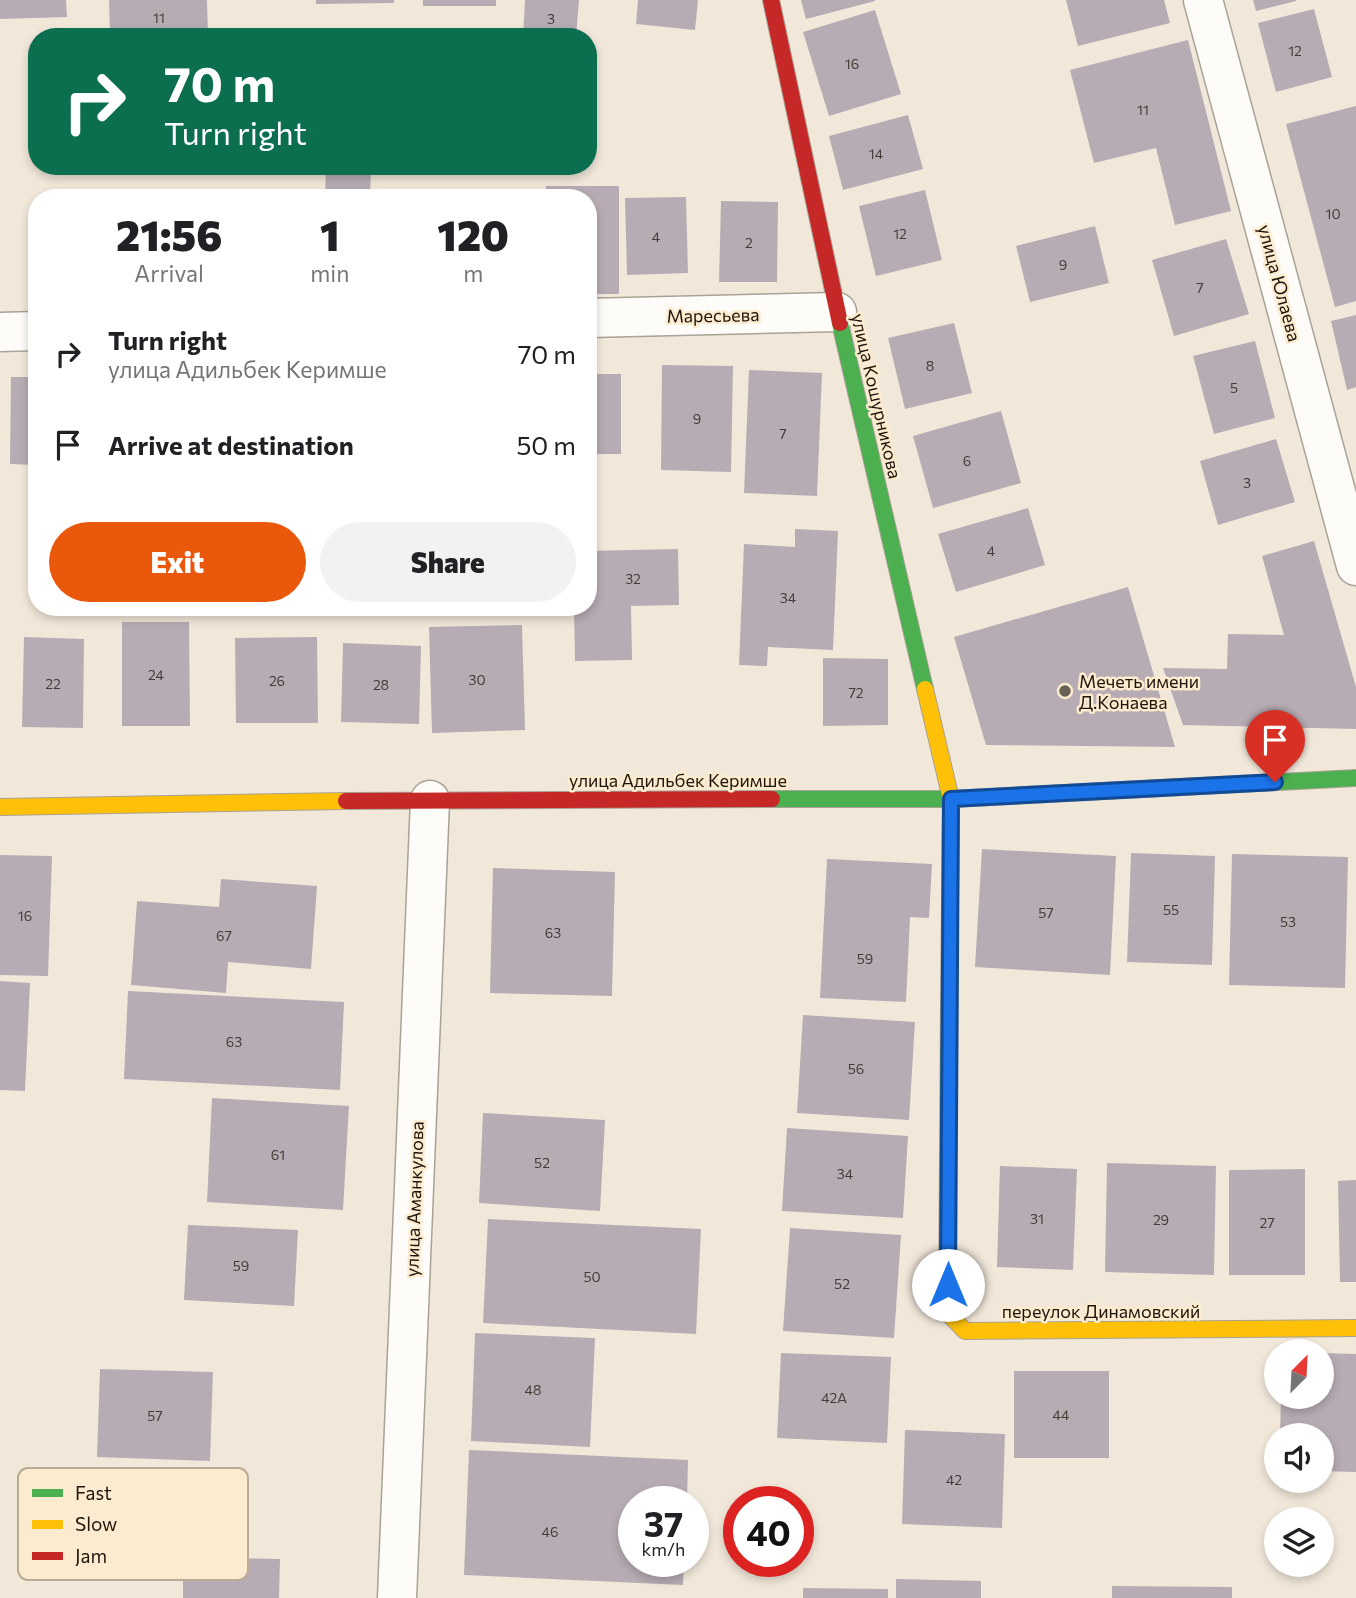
<!DOCTYPE html>
<meta charset="utf-8">
<style>
:root{--surface:#fff;--page:#f2f2f2;--text:#202124;--muted:#757577;--accent:#ea580c}
body{margin:0;font-family:Commissioner,sans-serif;background:var(--page);color:var(--text);height:100vh;display:flex;flex-direction:column;font-size:26px;white-space:nowrap}
*{box-sizing:border-box;margin:0}
p{font-size:23px;color:var(--muted)}
.icon{flex:none;width:38px;height:38px;fill:none;stroke:currentColor;stroke-width:2;stroke-linecap:round;stroke-linejoin:round}
.map{position:relative;flex:1;overflow:hidden}
.drawer{position:absolute;left:28px;top:189px;width:569px;height:427px;display:flex;flex-direction:column;background:var(--surface);border-radius:28px;box-shadow:0 4px 10px #0003}
.drawer>*{flex:none}
.top-card{position:absolute;left:28px;top:28px;width:569px;height:147px;border-radius:28px;box-shadow:0 4px 10px #0003;background:#0b6e4f;color:#fff;overflow:hidden}
.needle{width:46px;rotate:24deg}
.buttons{position:absolute;left:1264px;top:1339px;display:grid;gap:14px}
.buttons a{display:grid;place-items:center;width:70px;height:70px;border-radius:50%;background:var(--surface);box-shadow:0 4px 10px #0003;font-size:35px}
.speed{position:absolute;left:618px;top:1486px;display:flex;gap:14px;font-size:35px;font-weight:700;text-align:center}
.speed>*{display:grid;place-content:center;width:91px;height:91px;border-radius:50%;background:var(--surface);box-shadow:0 4px 10px #0003;line-height:1}
.speed small{font-size:18px;font-weight:400}
.speed .limit{border:10px solid #d22;background:#fff;color:#111}
.pin{position:absolute;display:grid;place-items:center;width:60px;height:60px;color:#fff;margin:-72px -30px;border-radius:50% 50% 50% 0;rotate:-45deg;box-shadow:0 0 7px #0007}
.pin .icon{rotate:45deg}
.me{position:absolute;width:77px;margin:-38px;rotate:0deg;stroke-linejoin:round;filter:drop-shadow(0 0 5px #0008)}
.turn{display:flex;align-items:center;gap:24px;height:147px;padding:0 21px;font-size:32px}
.turn .icon{width:91px;height:91px;stroke-width:2.5}
.turn b{display:block;font-size:49px;line-height:60px}
.eta{display:flex;justify-content:space-evenly;align-items:center;height:119px;text-align:center}
.eta b{font-size:42px;font-weight:800;line-height:49px}
.cta{display:flex;gap:14px;margin-top:auto;padding:14px 21px}
.cta a{flex:1;height:80px;border-radius:42px;background:var(--accent);color:#fff;font-size:28px;font-weight:800;line-height:80px;text-align:center}
.cta a+a{background:var(--page);color:var(--text)}
ul{padding:0;list-style:none}
li{display:flex;align-items:center;gap:21px;height:91px;padding:0 21px}
li div{flex:1}
li b{display:block;font-size:26px}
li em{font-style:normal}
.map>svg:first-child{display:block}
</style>
<div class="map">
<svg width="1356" height="1598" viewBox="0 0 1356 1598">
<rect width="100%" height="100%" fill="#f2e8da"/>
<!-- building -->
<g fill="#b7acb4">
<polygon points="0,0 66,0 67,17 0,19"/>
<polygon points="109,0 207,0 208,34 110,36"/>
<polygon points="316,0 394,0 394,3 316,4"/>
<rect x="423" y="0" width="73" height="6"/>
<polygon points="525,0 579,0 576,37 523,37"/>
<polygon points="638,0 698,0 695,30 636,24"/>
<polygon points="801,0 875,0 875,1 806,19"/>
<polygon points="1066,0 1164,0 1170,23 1078,46"/>
<polygon points="1253,0 1296,0 1296,1 1256,11"/>
<polygon points="1314,9 1332,77 1276,92 1258,23"/>
<polygon points="875,10 901,94 829,116 803,32"/>
<polygon points="1188,40 1231,211 1175,225 1156,148 1094,163 1070,70"/>
<polygon points="1356,106 1356,301 1335,307 1286,124"/>
<polygon points="908,115 923,169 843,190 829,136"/>
<polygon points="326,166 371,166 370,198 325,198"/>
<polygon points="546,186 619,186 619,294 588,294 588,198 546,198"/>
<polygon points="427,190 498,191 498,198 427,198"/>
<polygon points="925,190 942,260 876,276 859,206"/>
<polygon points="686,197 688,273 627,275 625,198"/>
<polygon points="721,201 778,202 777,282 719,282"/>
<rect x="34" y="223" width="3" height="62"/>
<polygon points="1095,226 1109,283 1030,302 1016,246"/>
<polygon points="1226,239 1249,314 1174,336 1152,260"/>
<polygon points="1356,315 1356,387 1347,390 1331,321"/>
<polygon points="954,323 972,393 905,409 888,338"/>
<polygon points="1255,341 1275,418 1214,434 1193,356"/>
<polygon points="662,365 733,366 731,472 661,470"/>
<polygon points="749,370 822,373 817,496 744,493"/>
<rect x="588" y="374" width="33" height="80"/>
<polygon points="11,377 37,377 37,465 10,464"/>
<polygon points="1001,411 1021,483 933,508 913,436"/>
<polygon points="1276,439 1295,502 1218,525 1200,461"/>
<polygon points="1028,508 1045,565 956,592 938,534"/>
<polygon points="795,529 838,531 833,650 768,647 767,666 739,665 744,544 795,547"/>
<polygon points="1314,541 1356,687 1356,729 1183,725 1163,668 1227,669 1228,634 1284,635 1262,556"/>
<polygon points="678,549 679,605 631,606 632,660 575,661 574,607 588,607 588,551"/>
<polygon points="1128,587 1175,747 986,745 954,637"/>
<polygon points="122,622 189,622 190,726 122,726"/>
<polygon points="522,625 525,730 432,733 429,627"/>
<polygon points="24,637 84,639 83,728 22,727"/>
<polygon points="317,637 318,723 236,723 235,638"/>
<polygon points="343,643 421,646 419,724 341,722"/>
<polygon points="823,658 888,659 888,725 823,726"/>
<polygon points="982,849 1116,856 1110,975 975,967"/>
<polygon points="1131,853 1215,856 1212,965 1127,962"/>
<polygon points="1232,854 1348,857 1345,988 1229,985"/>
<polygon points="0,855 52,856 48,976 0,975"/>
<polygon points="827,859 932,864 929,918 910,917 906,1002 820,998"/>
<polygon points="493,868 615,872 612,996 490,993"/>
<polygon points="221,879 317,886 311,969 228,962 226,993 131,985 137,901 219,907"/>
<polygon points="0,981 30,983 25,1091 0,1090"/>
<polygon points="128,991 344,1002 340,1090 124,1079"/>
<polygon points="803,1015 915,1022 909,1120 797,1113"/>
<polygon points="212,1098 349,1106 343,1210 207,1202"/>
<polygon points="483,1113 605,1120 600,1211 479,1203"/>
<polygon points="787,1128 908,1136 903,1218 782,1211"/>
<polygon points="1107,1163 1216,1166 1214,1275 1105,1272"/>
<polygon points="1000,1166 1077,1169 1073,1270 997,1267"/>
<polygon points="1305,1169 1305,1275 1229,1275 1229,1170"/>
<polygon points="1356,1180 1356,1282 1340,1282 1338,1181"/>
<polygon points="488,1219 701,1229 696,1334 483,1323"/>
<polygon points="188,1225 298,1230 294,1306 184,1300"/>
<polygon points="790,1228 901,1235 894,1338 783,1331"/>
<polygon points="475,1333 595,1338 590,1447 471,1441"/>
<polygon points="781,1353 891,1357 887,1443 777,1438"/>
<polygon points="1321,1353 1356,1354 1356,1472 1321,1471 1321,1435 1280,1435 1281,1396 1321,1396"/>
<polygon points="100,1369 213,1372 210,1461 97,1457"/>
<rect x="1014" y="1371" width="95" height="87"/>
<polygon points="905,1430 1005,1434 1002,1528 902,1524"/>
<polygon points="469,1450 688,1460 687,1502 634,1502 634,1561 684,1561 683,1585 464,1575"/>
<polygon points="183,1557 280,1559 279,1598 183,1598"/>
<polygon points="896,1579 981,1581 981,1598 896,1598"/>
<polygon points="1112,1586 1232,1587 1232,1598 1112,1598"/>
<polygon points="803,1588 888,1589 888,1598 803,1598"/>
</g>
<g fill="none" stroke-linecap="round" stroke-linejoin="round">
<!-- street casing -->
<g stroke="#a9a296" stroke-width="41">
<g id="street">
<polyline points="1203,0 1356,566"/>
<polyline points="588,318 837,312"/>
<polyline points="0,332 37,331"/>
<polyline points="397,1598 430,800"/>
</g>
</g>
<!-- fast casing -->
<g stroke="#a9a296" stroke-width="18">
<g id="fast">
<polyline points="840,323 925,689"/>
<polyline points="772,799 951,799 1356,778"/>
<polyline points="947,1300 949,1004"/>
</g>
</g>
<!-- slow casing -->
<g stroke="#a9a296" stroke-width="18">
<g id="slow">
<polyline points="925,689 951,799 949,1004"/>
<polyline points="0,807 346,801"/>
<polyline points="947,1300 947,1312 965,1331 1356,1328"/>
</g>
</g>
<!-- jam casing -->
<g stroke="#a9a296" stroke-width="18">
<g id="jam">
<polyline points="771,0 840,323"/>
<polyline points="346,801 772,799"/>
</g>
</g>
<!-- street -->
<use href="#street" stroke="#fdfcf9" stroke-width="38"/>
<!-- fast -->
<use href="#fast" stroke="#4caf50" stroke-width="16"/>
<!-- slow -->
<use href="#slow" stroke="#ffc107" stroke-width="16"/>
<!-- jam -->
<use href="#jam" stroke="#c62828" stroke-width="16"/>
</g>
<g fill="none" stroke-linecap="round" stroke-linejoin="round">
<!-- route casing -->
<g stroke="#114b97" stroke-width="18">
<polyline id="route" points="948,1285 951,799 1275,782"/>
</g>
<!-- route -->
<use href="#route" stroke="#1a73e8" stroke-width="12"/>
</g>
<!-- markers -->
<circle fill="#676054" stroke="#fcebcf" stroke-width="2.5" cx="1065" cy="691" r="7"/>
<g text-anchor="middle" dominant-baseline="central" stroke-width="5" stroke-linejoin="round" paint-order="stroke">
<!-- number labels -->
<g font-size="14" fill="#433c36">
<text x="159" y="17">11</text>
<text x="551" y="18">3</text>
<text x="1295" y="50">12</text>
<text x="852" y="63">16</text>
<text x="1143" y="109">11</text>
<text x="876" y="153">14</text>
<text x="1333" y="213">10</text>
<text x="900" y="233">12</text>
<text x="656" y="236">4</text>
<text x="749" y="242">2</text>
<text x="1063" y="264">9</text>
<text x="1200" y="287">7</text>
<text x="930" y="365">8</text>
<text x="1234" y="387">5</text>
<text x="697" y="418">9</text>
<text x="783" y="433">7</text>
<text x="967" y="460">6</text>
<text x="1247" y="482">3</text>
<text x="991" y="550">4</text>
<text x="633" y="578">32</text>
<text x="788" y="597">34</text>
<text x="156" y="674">24</text>
<text x="477" y="679">30</text>
<text x="277" y="680">26</text>
<text x="53" y="683">22</text>
<text x="381" y="684">28</text>
<text x="856" y="692">72</text>
<text x="1171" y="909">55</text>
<text x="1046" y="912">57</text>
<text x="25" y="915">16</text>
<text x="1288" y="921">53</text>
<text x="553" y="932">63</text>
<text x="224" y="935">67</text>
<text x="865" y="958">59</text>
<text x="234" y="1041">63</text>
<text x="856" y="1068">56</text>
<text x="278" y="1154">61</text>
<text x="542" y="1162">52</text>
<text x="845" y="1173">34</text>
<text x="1037" y="1218">31</text>
<text x="1161" y="1219">29</text>
<text x="1267" y="1222">27</text>
<text x="241" y="1265">59</text>
<text x="592" y="1276">50</text>
<text x="842" y="1283">52</text>
<text x="533" y="1389">48</text>
<text x="834" y="1397">42А</text>
<text x="1061" y="1414">44</text>
<text x="155" y="1415">57</text>
<text x="954" y="1479">42</text>
<text x="550" y="1531">46</text>
</g>
<!-- street labels -->
<g font-size="18" fill="#1c160c" stroke="#fcebcf">
<text transform="translate(1280 283) rotate(75)">улица Юлаева</text>
<text transform="translate(713 315) rotate(-1)">Маресьева</text>
<text transform="translate(877 396) rotate(77)">улица Кошурникова</text>
<text x="678" y="780">улица Адильбек Керимше</text>
<text transform="translate(414 1199) rotate(-88)">улица Аманкулова</text>
<text x="1101" y="1311">переулок Динамовский</text>
</g>
<!-- poi labels -->
<g font-size="18" fill="#1c160c" stroke="#fcebcf" text-anchor="start">
<text x="1079" y="681">Мечеть имени<tspan x="1079" dy="21">Д.Конаева</tspan></text>
</g>
</g>
<!-- legend -->
<rect x="18" y="1468" width="230" height="112" rx="10" fill="#fcebcf" stroke="#b9ab94" stroke-width="2"/>
<rect x="32" y="1489" width="31" height="8" fill="#4caf50"/>
<rect x="32" y="1520" width="31" height="9" fill="#ffc107"/>
<rect x="32" y="1552" width="31" height="8" fill="#c62828"/>
<g font-size="19" fill="#1c160c">
<text x="75" y="1500">Fast</text>
<text x="75" y="1531">Slow</text>
<text x="75" y="1563">Jam</text>
</g>
</svg>
<div class="buttons">
<a><svg class="needle" viewBox="-14 -14 28 28"><path d="M0-13l5 13h-10z" fill="#e53935"/><path d="M0 13l5-13h-10z" fill="#757577"/></svg></a>
<a><svg class="icon" aria-label="sound" viewBox="0 0 24 24"><path d="M4 9h4l5-4v14l-5-4H4zM17 9q2 3 0 6"/></svg></a>
<a><svg class="icon" aria-label="layers" viewBox="0 0 24 24"><path d="M12 4l9 5-9 5-9-5zM3 14l9 5 9-5"/></svg></a>
</div>
<div class="speed"><div>37<small>km/h</small></div><div class="limit">40</div></div>
<div class="pin" style="left:1275px;top:782px;background:#d93025"><svg class="icon" aria-label="arrive" viewBox="0 0 24 24"><path d="M6 21V4h12l-3 4 3 4H6"/></svg></div>
<svg class="me" style="left:948px;top:1285px" viewBox="-20 -20 40 40"><circle r="19" fill="#fff"/><path d="M0-13L10 11 0 6-10 11z" fill="#1a73e8"/></svg>
<div class="top-card">
<div class="turn"><svg class="icon" aria-label="right" viewBox="0 0 24 24"><path d="M7 20v-9h11M14 6l5 5-5 5"/></svg><div><b>70 m</b>Turn right</div></div>
</div>
<section class="drawer">
<div class="eta">
<div><b>21:56</b><p>Arrival</p></div>
<div><b>1</b><p>min</p></div>
<div><b>120</b><p>m</p></div>
</div>
<ul>
<li><svg class="icon" aria-label="right" viewBox="0 0 24 24"><path d="M7 20v-9h11M14 6l5 5-5 5"/></svg><div><b>Turn right</b><p>улица Адильбек Керимше</p></div><em>70 m</em></li>
<li><svg class="icon" aria-label="arrive" viewBox="0 0 24 24"><path d="M6 21V4h12l-3 4 3 4H6"/></svg><div><b>Arrive at destination</b></div><em>50 m</em></li>
</ul>
<div class="cta"><a>Exit</a><a>Share</a></div>
</section>
</div>
